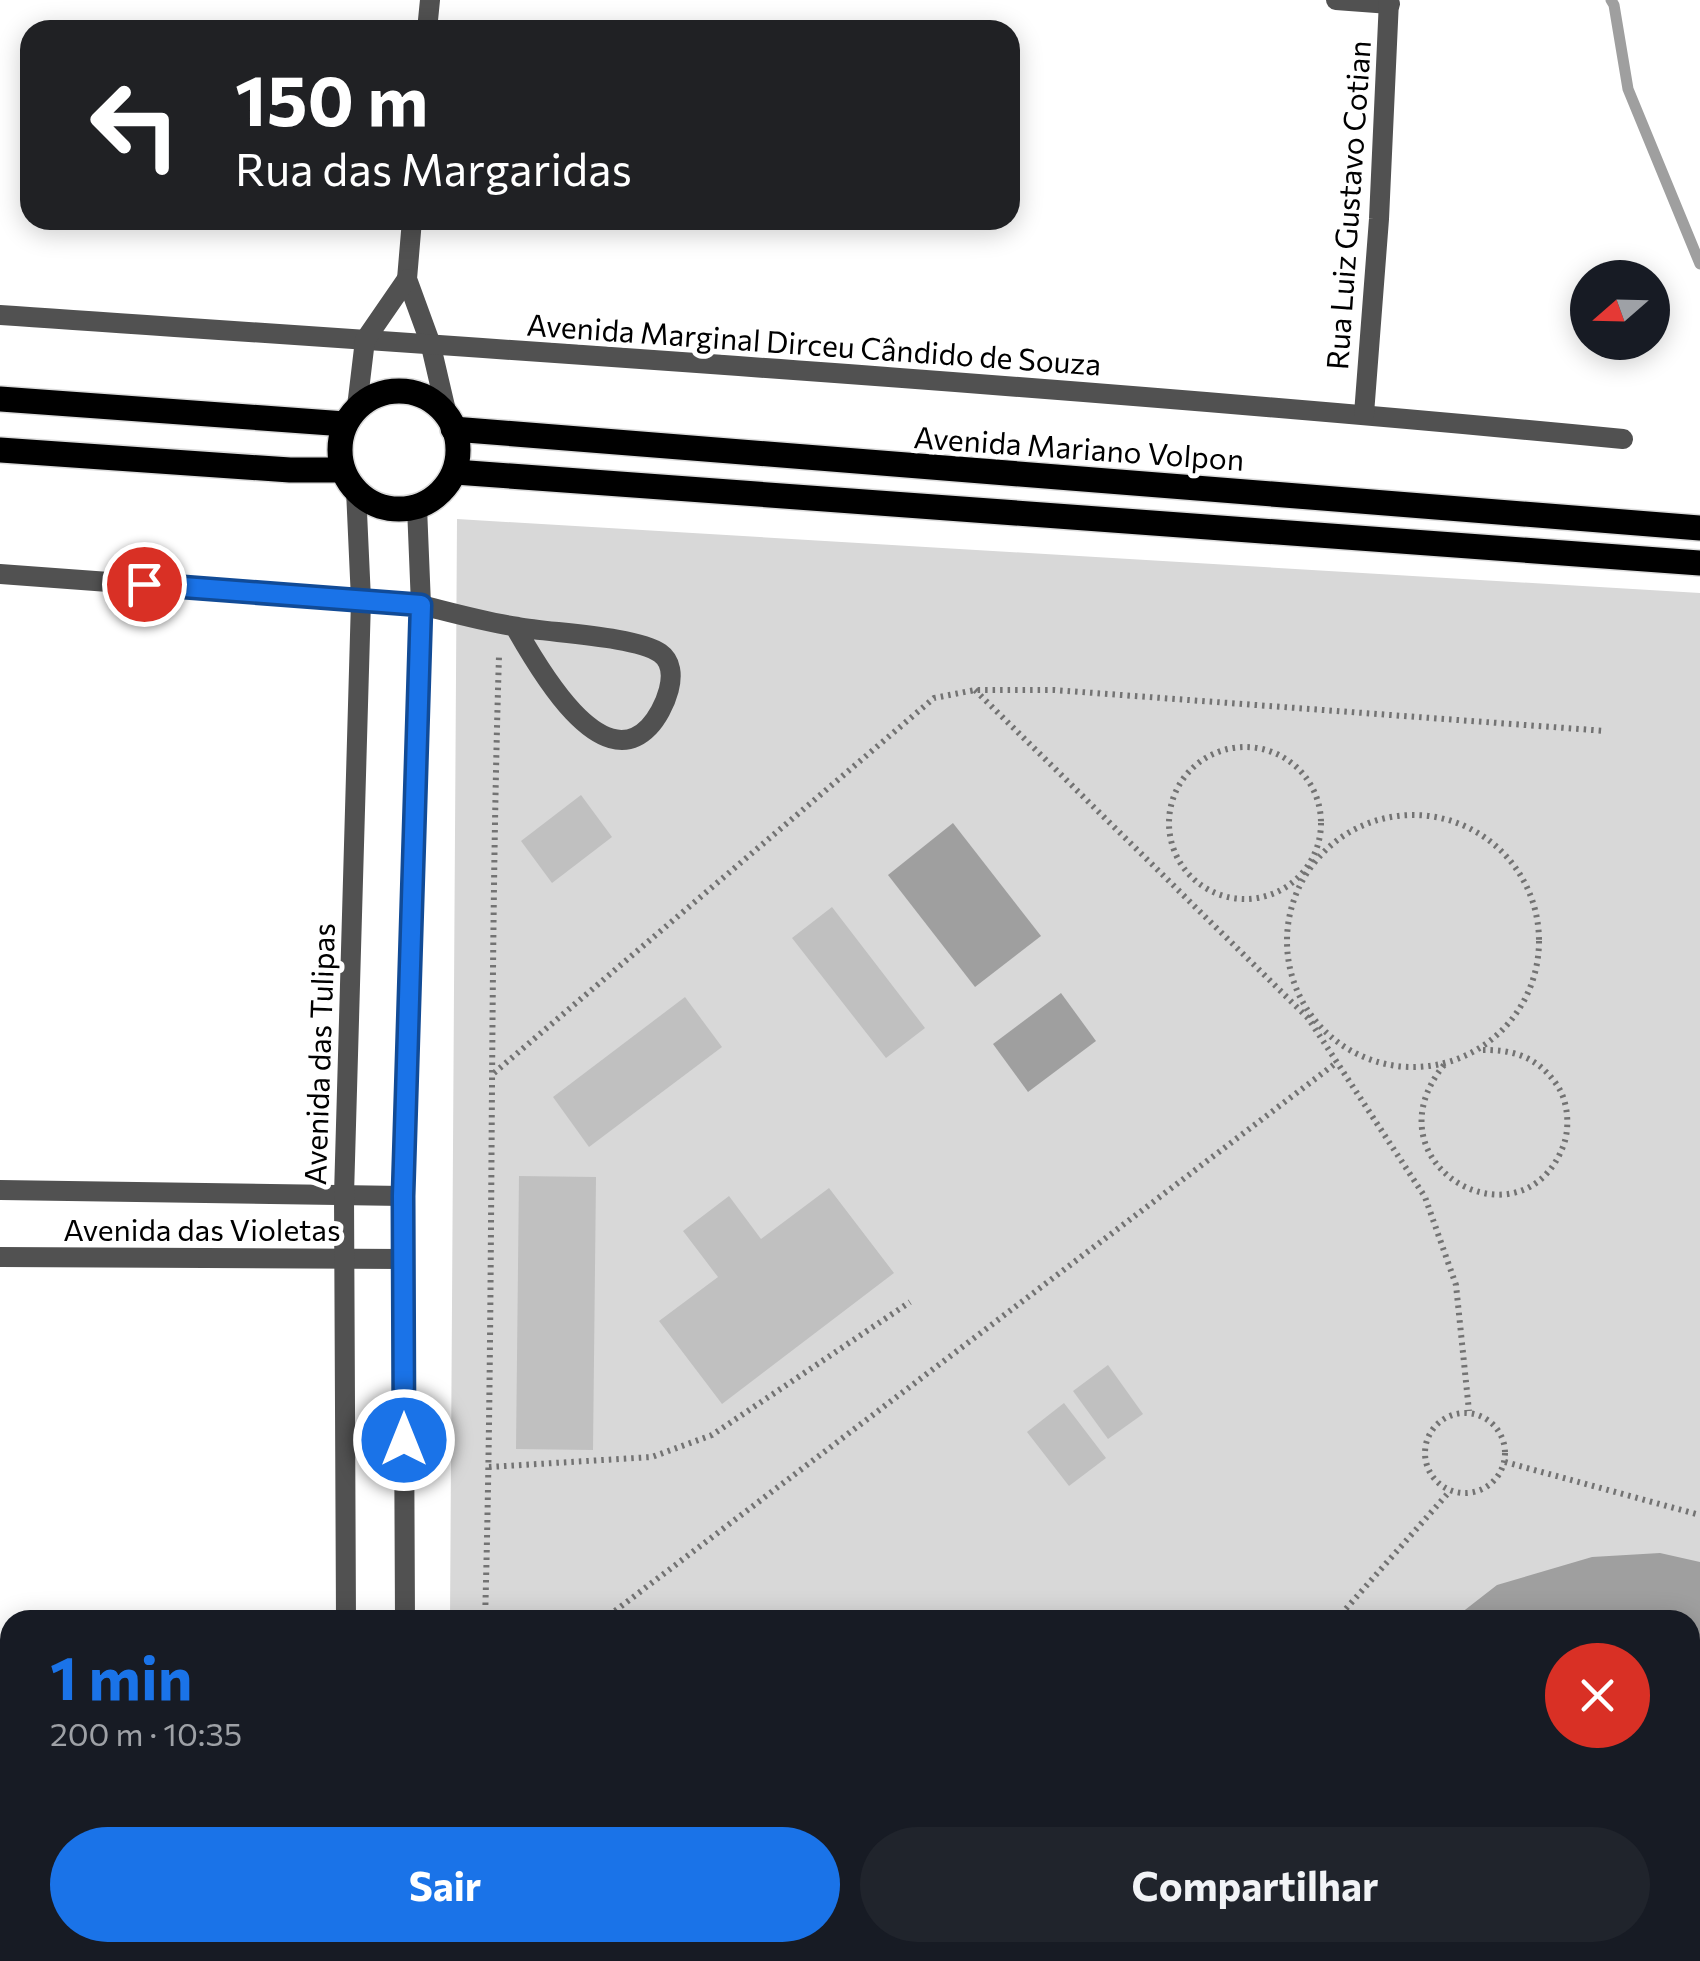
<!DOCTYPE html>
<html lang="pt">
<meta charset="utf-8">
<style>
:root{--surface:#171b24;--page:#20242c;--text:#f1f3f6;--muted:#9ea1a6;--accent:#1a73e8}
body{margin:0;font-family:Commissioner,sans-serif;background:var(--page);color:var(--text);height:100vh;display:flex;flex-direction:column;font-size:38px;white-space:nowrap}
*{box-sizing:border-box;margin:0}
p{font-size:32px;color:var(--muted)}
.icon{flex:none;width:55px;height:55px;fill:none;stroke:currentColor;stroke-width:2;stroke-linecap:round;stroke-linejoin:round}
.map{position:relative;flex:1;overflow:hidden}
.drawer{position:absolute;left:0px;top:1610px;width:1700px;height:352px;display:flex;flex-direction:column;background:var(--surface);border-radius:30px 30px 0 0;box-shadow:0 5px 25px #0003}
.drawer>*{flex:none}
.hud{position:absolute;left:20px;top:20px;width:1000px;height:210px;border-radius:30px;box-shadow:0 5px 25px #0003;background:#202124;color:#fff;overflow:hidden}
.needle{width:65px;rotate:250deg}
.buttons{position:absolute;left:1570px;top:260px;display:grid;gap:20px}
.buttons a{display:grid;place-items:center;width:100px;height:100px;border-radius:50%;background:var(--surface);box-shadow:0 5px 25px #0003;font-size:50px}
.pin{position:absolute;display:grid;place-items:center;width:85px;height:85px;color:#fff;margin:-42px;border:5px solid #fff;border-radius:50%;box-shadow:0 2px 10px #0007}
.me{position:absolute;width:110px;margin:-55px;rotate:0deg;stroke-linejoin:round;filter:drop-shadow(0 0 8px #0008)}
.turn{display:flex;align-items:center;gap:35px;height:210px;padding:0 50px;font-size:45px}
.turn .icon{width:130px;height:130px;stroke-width:2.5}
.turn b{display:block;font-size:70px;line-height:85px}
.round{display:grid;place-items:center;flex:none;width:105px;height:105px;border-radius:52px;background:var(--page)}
.overview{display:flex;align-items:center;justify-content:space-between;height:170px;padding:0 50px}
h1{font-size:60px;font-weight:700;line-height:75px;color:var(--accent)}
.cta{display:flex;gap:20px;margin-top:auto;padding:20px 50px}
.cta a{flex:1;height:115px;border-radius:60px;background:var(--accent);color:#fff;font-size:40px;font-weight:700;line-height:115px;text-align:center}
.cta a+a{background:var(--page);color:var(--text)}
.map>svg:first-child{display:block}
</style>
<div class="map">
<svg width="1700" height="1961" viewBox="0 0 1700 1961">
<rect width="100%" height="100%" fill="#fff"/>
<!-- green -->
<polygon fill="#d8d8d8" points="457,519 1700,593 1700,1961 448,1961 448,1952 1690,1952 1690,1620 450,1620"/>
<!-- water -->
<g fill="#9f9f9f">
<polygon points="953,823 1041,936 975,987 888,875"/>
<polygon points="1061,993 1096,1041 1028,1092 993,1044"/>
<polygon points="1660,1553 1700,1562 1700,1961 1115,1961 1117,1952 1690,1952 1690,1620 1452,1620 1497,1585 1592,1557"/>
</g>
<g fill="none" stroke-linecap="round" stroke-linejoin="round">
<!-- stream -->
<polyline stroke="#9f9f9f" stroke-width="11" points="1611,0 1614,5 1628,89 1700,264"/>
</g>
<!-- building -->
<g fill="#c0c0c0">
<polygon points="581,795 612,837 552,883 521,841"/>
<polygon points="832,907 925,1028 886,1058 792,938"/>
<polygon points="685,997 722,1047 589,1147 553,1097"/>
<polygon points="519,1176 596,1177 593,1450 516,1449"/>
<polygon points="829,1188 894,1273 722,1404 659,1321 718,1277 683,1231 729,1196 761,1239"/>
<polygon points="1108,1365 1143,1414 1108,1439 1073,1391"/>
<polygon points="1064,1403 1106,1458 1069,1486 1027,1432"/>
</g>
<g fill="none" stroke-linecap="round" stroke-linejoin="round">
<!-- primary casing -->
<g stroke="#dbdbdb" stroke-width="28">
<g id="primary">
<circle cx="399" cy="450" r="59"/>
<polyline points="0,399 345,424"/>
<polyline points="453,429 1700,528"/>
<polyline points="0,450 290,470 343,470"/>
<polyline points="455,472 1700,563"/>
</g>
</g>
<!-- path -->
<g stroke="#737373" stroke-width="6" stroke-dasharray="2.5 5" stroke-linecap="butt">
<polyline points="975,690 1308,1018 1425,1197 1456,1285 1469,1411"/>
<circle cx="1245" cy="823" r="76"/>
<circle cx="1413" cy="941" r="126"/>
<path d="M1444 1065C1363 1165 1524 1254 1564 1144 1570 1126 1568 1101 1557 1085 1537 1056 1512 1049 1478 1050"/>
<polyline points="494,1073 934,698 975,690 1054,690 1606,731"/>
<circle cx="1465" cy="1453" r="40"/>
<polyline points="1505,1462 1700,1515"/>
<polyline points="489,1467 652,1457 712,1435 910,1302"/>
<path d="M485 1620C494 1299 489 977 499 656"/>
<polyline points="603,1620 1336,1063"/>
<polyline points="1336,1620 1450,1491"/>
<polyline points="533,1952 542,1961"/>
<polyline points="479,1961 479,1952"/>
<polyline points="972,1961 981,1952"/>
</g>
<!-- lane -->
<path stroke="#515151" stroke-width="20" d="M421 605C453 613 485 622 518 627 550 633 636 636 660 653 683 669 664 711 649 727 599 779 534 660 515 627"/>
<!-- street -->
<g stroke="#515151" stroke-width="20">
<polyline points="1336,0 1390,4"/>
<polyline points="427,30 430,0"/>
<polyline points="412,220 407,279 430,342 447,415"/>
<path d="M0 315C541 352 1083 387 1623 439"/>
<polyline points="357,407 365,340 407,279"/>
<polyline points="1364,414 1379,219 1389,0"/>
<polyline points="0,574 421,605"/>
<polyline points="0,1190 403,1196"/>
<polyline points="0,1257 404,1259"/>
<polyline points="346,1620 344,1195 361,600 356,490"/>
<polyline points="405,1620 403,1196 421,605 417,507"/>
<polyline points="410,1952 410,1961"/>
<polyline points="5,1961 33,1952"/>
<polyline points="346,1961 346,1952"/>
</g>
<!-- primary -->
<use href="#primary" stroke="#000" stroke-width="25"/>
</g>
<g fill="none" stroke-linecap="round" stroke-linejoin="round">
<!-- route casing -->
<g stroke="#114b97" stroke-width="25">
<polyline id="route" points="144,584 421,605 403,1196 404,1440"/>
</g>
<!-- route -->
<use href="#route" stroke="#1a73e8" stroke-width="18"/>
</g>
<g text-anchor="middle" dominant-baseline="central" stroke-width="10" stroke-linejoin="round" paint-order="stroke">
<!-- street labels -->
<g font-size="30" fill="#000" stroke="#fff">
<text transform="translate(1347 205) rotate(-86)">Rua Luiz Gustavo Cotian</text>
<text transform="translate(814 343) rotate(4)">Avenida Marginal Dirceu Cândido de Souza</text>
<text transform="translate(1079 447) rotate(4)">Avenida Mariano Volpon</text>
<text transform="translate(318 1054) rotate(-88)">Avenida das Tulipas</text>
<text x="202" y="1228">Avenida das Violetas</text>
</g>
</g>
</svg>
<div class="buttons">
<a><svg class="needle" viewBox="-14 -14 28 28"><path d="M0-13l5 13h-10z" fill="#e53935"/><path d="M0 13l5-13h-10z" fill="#9ea1a6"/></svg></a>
</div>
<div class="pin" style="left:144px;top:584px;background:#d93025"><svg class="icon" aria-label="arrive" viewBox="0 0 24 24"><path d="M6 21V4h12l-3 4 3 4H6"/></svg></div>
<svg class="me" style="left:404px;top:1440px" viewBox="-20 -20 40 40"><circle r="17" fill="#1a73e8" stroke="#fff" stroke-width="3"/><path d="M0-11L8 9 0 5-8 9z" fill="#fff"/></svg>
<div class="hud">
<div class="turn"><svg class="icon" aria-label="left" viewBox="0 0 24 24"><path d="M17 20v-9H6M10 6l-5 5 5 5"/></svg><div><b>150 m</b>Rua das Margaridas</div></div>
</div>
<section class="drawer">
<div class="overview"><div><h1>1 min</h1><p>200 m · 10:35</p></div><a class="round" style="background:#d93025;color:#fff"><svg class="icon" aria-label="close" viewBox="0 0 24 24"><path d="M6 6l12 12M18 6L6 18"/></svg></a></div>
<div class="cta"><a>Sair</a><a>Compartilhar</a></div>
</section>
</div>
